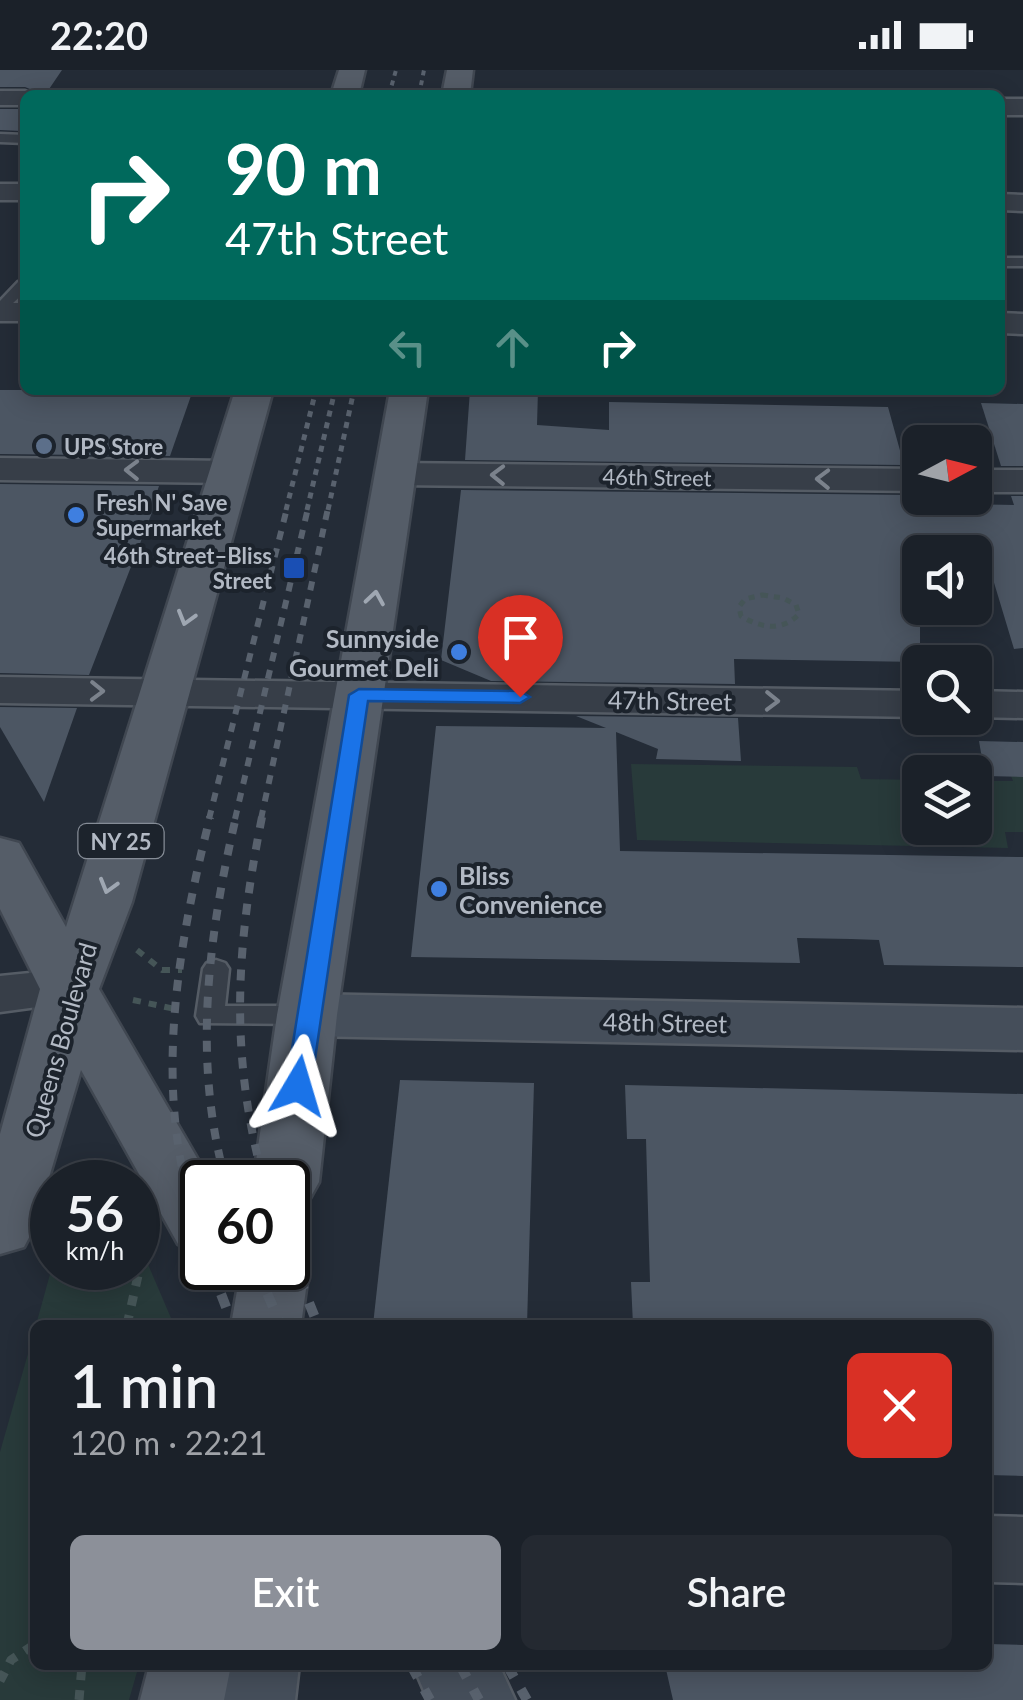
<!DOCTYPE html>
<meta charset="utf-8">
<style>
:root{--surface:#1b2129;--page:#242931;--text:#f1f3f6;--muted:#a0a3a8;--line:#393e46;--accent:#8c9099}
body{margin:0;font-family:Lato,sans-serif;background:var(--page);color:var(--text);height:100vh;display:flex;flex-direction:column;font-size:38px;white-space:nowrap}
*{box-sizing:border-box;margin:0}
p{font-size:32px;color:var(--muted)}
.icon{flex:none;width:55px;height:55px;fill:none;stroke:currentColor;stroke-width:2;stroke-linecap:round;stroke-linejoin:round}
.map{position:relative;flex:1;overflow:hidden}
.panel{position:absolute;left:30px;top:1250px;width:962px;height:350px;display:flex;flex-direction:column;background:var(--surface);border-radius:15px;box-shadow:0 5px 25px #0003,0 0 0 2px var(--line)}
.panel>*{flex:none}
.top-card{position:absolute;left:20px;top:20px;width:985px;height:305px;border-radius:15px;box-shadow:0 5px 25px #0003,0 0 0 2px var(--line);background:#00695c;color:#fff;overflow:hidden}
.needle{width:65px;rotate:83deg}
.controls{position:absolute;left:902px;top:355px;display:grid;gap:20px}
.controls a{display:grid;place-items:center;width:90px;height:90px;border-radius:15px;background:var(--surface);box-shadow:0 5px 25px #0003,0 0 0 2px var(--line);font-size:50px}
.speed{position:absolute;left:30px;top:1090px;display:flex;gap:20px;font-size:50px;font-weight:700;text-align:center}
.speed>*{display:grid;place-content:center;width:130px;height:130px;border-radius:50%;background:var(--surface);box-shadow:0 5px 25px #0003,0 0 0 2px var(--line);line-height:1}
.speed small{font-size:25px;font-weight:400}
.speed .limit{border:5px solid #111;border-radius:15px;background:#fff;color:#111}
.pin{position:absolute;display:grid;place-items:center;width:85px;height:85px;color:#fff;margin:-102px -42px;border-radius:50% 50% 50% 0;rotate:-45deg;box-shadow:0 0 10px #0007}
.pin .icon{rotate:45deg}
.me{position:absolute;width:110px;margin:-55px;rotate:7deg;stroke-linejoin:round;filter:drop-shadow(0 0 8px #0008)}
.turn{display:flex;align-items:center;gap:35px;height:210px;padding:0 40px;font-size:45px}
.turn .icon{width:130px;height:130px;stroke-width:2.5}
.turn b{display:block;font-size:70px;line-height:85px}
.lanes{display:flex;align-items:center;height:95px;padding:0 40px;background:#0003;justify-content:center;gap:50px;direction:ltr}
.lanes .off{opacity:.35}
.round{display:grid;place-items:center;flex:none;width:105px;height:105px;border-radius:15px;background:var(--page)}
.overview{display:flex;align-items:center;justify-content:space-between;height:170px;padding:0 40px}
h1{font-size:60px;font-weight:600;line-height:75px}
.cta{display:flex;gap:20px;margin-top:auto;padding:20px 40px}
.cta a{flex:1;height:115px;border-radius:15px;background:var(--accent);color:#fff;font-size:40px;font-weight:600;line-height:115px;text-align:center}
.cta a+a{background:var(--page);color:var(--text)}
.status{display:flex;justify-content:space-between;align-items:center;height:70px;padding:0 50px;background:var(--surface);direction:ltr}
.status svg{height:28px;fill:currentColor}
.map>svg:first-child{display:block}
</style>
<div class="status"><b>22:20</b><svg viewBox="0 0 49 12"><path d="M0 12V9h3v3zM5 12V6h3v6zM10 12V3h3v9zM15 12V0h3v12zM26 1h20v11H26zM47 4h2v5h-2z"/></svg></div>
<div class="map">
<svg width="1023" height="1630" viewBox="0 0 1023 1630">
<rect width="100%" height="100%" fill="#242c37"/>
<!-- green -->
<g fill="#283a3a">
<polygon points="631,694 857,697 861,709 920,710 920,758 975,758 975,711 1013,711 1011,706 1023,706 1023,762 1005,762 1008,778 637,770"/>
<polygon points="138,1171 174,1255 36,1255 52,1197 138,1198"/>
<polygon points="35,1259 35,1595 139,1595 129,1630 0,1630 0,1382"/>
</g>
<!-- building -->
<g fill="#4c5663">
<polygon points="0,0 62,0 45,25 25,17 0,17"/>
<polygon points="0,39 25,39 21,61 0,60"/>
<polygon points="0,320 193,320 170,386 0,384"/>
<polygon points="470,320 538,320 537,355 609,360 609,332 888,337 904,395 465,390"/>
<polygon points="981,333 1023,334 1023,396 1001,396"/>
<polygon points="0,414 159,416 157,422 160,422 89,605 0,603"/>
<polygon points="461,420 911,425 913,433 1014,435 1011,426 1023,426 1023,578 1014,579 986,486 975,486 975,482 920,482 920,592 734,589 735,614 491,611 441,590"/>
<polygon points="0,637 77,638 44,732 0,657"/>
<polygon points="576,646 738,648 741,691 656,689 658,679 616,662 620,781 1023,787 1023,897 884,895 879,870 851,869 797,868 800,893 411,887 436,656 606,658"/>
<polygon points="979,671 1023,672 1023,707 985,706"/>
<polygon points="400,1010 534,1013 527,1255 373,1255"/>
<polygon points="625,1015 1023,1024 1023,1406 988,1405 988,1255 633,1255 631,1212 650,1212 646,1069 627,1069"/>
<polygon points="988,1574 1023,1575 1023,1630 673,1630 665,1595 988,1595"/>
</g>
<g fill="none" stroke-linecap="round" stroke-linejoin="round">
<!-- lane casing -->
<g stroke="#555c65" stroke-width="5">
<g id="lane">
<polygon points="0,64 25,65 25,73 0,72"/>
<rect x="1000" y="188" width="23" height="8"/>
<polygon points="25,211 25,222 0,245 0,231 18,212"/>
<polygon points="216,890 225,893 229,899 225,936 307,936 317,938 321,945 317,952 307,954 200,953 196,946 203,899 207,893"/>
</g>
</g>
<!-- street casing -->
<g stroke="#555c65" stroke-width="5">
<g id="street">
<polygon points="0,21 25,21 35,25 25,25 25,35 0,35"/>
<rect x="1000" y="29" width="23" height="16"/>
<rect x="0" y="114" width="25" height="16"/>
<polygon points="1000,124 1023,125 1023,141 1000,140"/>
<rect x="0" y="233" width="25" height="18"/>
<polygon points="1000,243 1023,244 1023,264 1000,263"/>
<polygon points="0,388 229,391 242,394 247,402 242,410 229,413 0,410"/>
<polygon points="395,393 920,399 920,421 395,415 382,412 377,404 382,396"/>
<rect x="975" y="400" width="48" height="22"/>
<polygon points="0,607 920,621 920,647 0,633"/>
<polygon points="975,621 1023,622 1023,648 975,647"/>
<polygon points="70,899 89,904 97,917 89,930 0,942 0,906"/>
<polygon points="988,1446 1023,1447 1023,1513 988,1512"/>
</g>
</g>
<!-- secondary casing -->
<g stroke="#555c65" stroke-width="5">
<g id="secondary">
<polygon points="307,924 1023,938 1023,980 307,966 286,960 277,945 286,930"/>
<polygon points="217,1595 299,1595 295,1630 211,1630"/>
<polygon points="413,1595 499,1595 515,1630 428,1630"/>
</g>
</g>
<!-- primary casing -->
<g stroke="#404751" stroke-width="5">
<g id="primary">
<polygon points="339,0 365,0 359,25 331,25"/>
<polygon points="447,0 473,0 470,25 442,25"/>
<polygon points="235,320 273,320 132,832 99,919 211,1112 202,1112 202,1181 178,1174 81,1000 34,1158 24,1177 0,1184 0,1064 40,919 0,839 0,768 19,773 66,857"/>
<polygon points="390,320 428,320 337,945 319,1112 309,1130 288,1137 288,1112 253,1112 277,945"/>
<polygon points="288,1175 299,1179 309,1198 301,1255 231,1255 241,1198 288,1198"/>
<polygon points="149,1595 231,1595 224,1630 140,1630"/>
</g>
</g>
<!-- path-far2 -->
<path stroke="#455557" stroke-width="5" stroke-dasharray="6 6" stroke-linecap="butt" d="M762 525 783 528 796 535 799 544C782 562 761 558 741 546L739 537 745 529Z"/>
<!-- path-far1 -->
<g stroke="#455557" stroke-width="6" stroke-dasharray="8 8" stroke-linecap="butt">
<polyline points="137,880 162,900 182,900"/>
<polyline points="133,930 175,939"/>
</g>
<!-- path -->
<g stroke="#455557" stroke-width="9" stroke-dasharray="10 10" stroke-linecap="butt">
<polyline points="127,1255 147,1165"/>
<polyline points="0,1611 11,1590 35,1574"/>
<polyline points="79,1630 82,1595"/>
</g>
<!-- lane -->
<use href="#lane" fill="#373e48" fill-rule="evenodd"/>
<!-- street -->
<use href="#street" fill="#373e48" fill-rule="evenodd"/>
<!-- secondary -->
<use href="#secondary" fill="#454e5a" fill-rule="evenodd"/>
<!-- primary -->
<use href="#primary" fill="#555d68" fill-rule="evenodd"/>
<!-- rail-far4 -->
<g stroke="#59626e" stroke-width="4" stroke-dasharray="5 5" stroke-linecap="butt">
<polyline points="389,25 396,0"/>
<polyline points="419,25 424,0"/>
</g>
<!-- rail-far3 -->
<g stroke="#59626e" stroke-width="5" stroke-dasharray="6 6" stroke-linecap="butt">
<polyline points="286,440 316,320"/>
<polyline points="307,440 335,320"/>
<polyline points="328,440 354,320"/>
</g>
<!-- rail-far2 -->
<g stroke="#59626e" stroke-width="6" stroke-dasharray="9 9" stroke-linecap="butt">
<polyline points="209,749 287,438"/>
<polyline points="235,749 308,438"/>
<polyline points="261,749 328,438"/>
</g>
<!-- rail-far1 -->
<g stroke="#59626e" stroke-width="8" stroke-dasharray="11 11" stroke-linecap="butt">
<path d="M262 747C236 877 229 983 264 1112"/>
<path d="M226 1112C192 992 208 866 236 747"/>
<path d="M192 1139C154 1010 178 875 210 747"/>
</g>
<!-- rail -->
<g stroke="#59626e" stroke-width="10" stroke-dasharray="14 14" stroke-linecap="butt">
<polyline points="191,1137 202,1174"/>
<polyline points="288,1181 318,1255"/>
<polyline points="211,1198 233,1255"/>
<polyline points="256,1198 281,1255"/>
<polyline points="411,1595 430,1630"/>
<polyline points="460,1595 479,1630"/>
<polyline points="507,1595 527,1630"/>
</g>
</g>
<!-- one-way arrows -->
<defs><path id="oneway-chevron" d="M-2-3.5L2.5 0L-2 3.5" fill="none" stroke-width="1.6" stroke-linecap="round" stroke-linejoin="round" transform="scale(2.5)"/></defs>
<g stroke="#7b828c">
<use href="#oneway-chevron" transform="translate(132 400) rotate(-179)"/>
<use href="#oneway-chevron" transform="translate(498 405) rotate(-179)"/>
<use href="#oneway-chevron" transform="translate(823 409) rotate(-179)"/>
<use href="#oneway-chevron" transform="translate(97 621) rotate(1)"/>
<use href="#oneway-chevron" transform="translate(772 631) rotate(1)"/>
</g>
<g stroke="#9fa7b2">
<use href="#oneway-chevron" transform="translate(375 528) rotate(-81)"/>
<use href="#oneway-chevron" transform="translate(186 548) rotate(106)"/>
<use href="#oneway-chevron" transform="translate(108 816) rotate(106)"/>
</g>
<!-- route -->
<polygon fill="#1a73e8" stroke="#114b97" stroke-width="2.5" points="359,619 520,621 530,627 520,633 368,631 311,1016 308,1022 289,1022 286,1016 349,625"/>
<!-- markers -->
<circle fill="#5c6f8a" stroke="#1c232c" stroke-width="4" cx="44" cy="376" r="10"/>
<g fill="#3f7fe0" stroke="#1c232c" stroke-width="4">
<circle cx="76" cy="445" r="10"/>
<circle cx="459" cy="582" r="10"/>
<circle cx="439" cy="819" r="10"/>
</g>
<rect fill="#1a4fb4" stroke="#1c232c" stroke-width="4" x="282" y="486" width="24" height="24" rx="5"/>
<g text-anchor="middle" dominant-baseline="central" stroke-width="8" stroke-linejoin="round" paint-order="stroke">
<!-- far-poi labels -->
<g font-size="22" font-weight="bold" fill="#b2b9c4" stroke="#1c232c" text-anchor="start">
<text x="64" y="376">UPS Store</text>
<text x="96" y="432">Fresh N' Save<tspan x="96" dy="25">Supermarket</tspan></text>
<text x="272" y="485" text-anchor="end">46th Street–Bliss<tspan x="272" dy="25">Street</tspan></text>
</g>
<!-- far-street labels -->
<g font-size="22" fill="#b2b9c4" stroke="#1c232c">
<text transform="translate(657 407) rotate(1)">46th Street</text>
</g>
<!-- shield labels -->
<rect fill="#1c232c" stroke="#858c96" stroke-width="2.5" x="78.5" y="754" width="85" height="34" rx="8"/>
<g font-size="22" font-weight="bold" fill="#b2b9c4">
<text x="121" y="771">NY 25</text>
</g>
<!-- poi labels -->
<g font-size="25" font-weight="bold" fill="#b2b9c4" stroke="#1c232c" text-anchor="end">
<text x="439" y="568">Sunnyside<tspan x="439" dy="29">Gourmet Deli</tspan></text>
<text x="459" y="805" text-anchor="start">Bliss<tspan x="459" dy="29">Convenience</tspan></text>
</g>
<!-- street labels -->
<g font-size="25" fill="#b2b9c4" stroke="#1c232c">
<text transform="translate(670 630) rotate(1)">47th Street</text>
<text transform="translate(665 952) rotate(1)">48th Street</text>
<text transform="translate(60 970) rotate(-74)">Queens Boulevard</text>
</g>
</g>
</svg>
<div class="controls">
<a><svg class="needle" viewBox="-14 -14 28 28"><path d="M0-13l5 13h-10z" fill="#e53935"/><path d="M0 13l5-13h-10z" fill="#a0a3a8"/></svg></a>
<a><svg class="icon" aria-label="sound" viewBox="0 0 24 24"><path d="M4 9h4l5-4v14l-5-4H4zM17 9q2 3 0 6"/></svg></a>
<a><svg class="icon" aria-label="search" viewBox="0 0 24 24"><circle cx="10" cy="10" r="6"/><path d="M15 15l6 6"/></svg></a>
<a><svg class="icon" aria-label="layers" viewBox="0 0 24 24"><path d="M12 4l9 5-9 5-9-5zM3 14l9 5 9-5"/></svg></a>
</div>
<div class="speed"><div>56<small>km/h</small></div><div class="limit">60</div></div>
<div class="pin" style="left:520px;top:627px;background:#d93025"><svg class="icon" aria-label="arrive" viewBox="0 0 24 24"><path d="M6 21V4h12l-3 4 3 4H6"/></svg></div>
<svg class="me" style="left:298px;top:1016px" viewBox="-20 -20 40 40"><path d="M0-17L14 15 0 8-14 15z" fill="#1a73e8" stroke="#fff" stroke-width="4"/></svg>
<div class="top-card">
<div class="turn"><svg class="icon" aria-label="right" viewBox="0 0 24 24"><path d="M7 20v-9h11M14 6l5 5-5 5"/></svg><div><b>90 m</b>47th Street</div></div>
<div class="lanes"><svg class="icon off" aria-label="left" viewBox="0 0 24 24"><path d="M17 20v-9H6M10 6l-5 5 5 5"/></svg><svg class="icon off" aria-label="ahead" viewBox="0 0 24 24"><path d="M12 20V5M6 11l6-6 6 6"/></svg><svg class="icon" aria-label="right" viewBox="0 0 24 24"><path d="M7 20v-9h11M14 6l5 5-5 5"/></svg></div>
</div>
<section class="panel">
<div class="overview"><div><h1>1 min</h1><p>120 m · 22:21</p></div><a class="round" style="background:#d93025;color:#fff"><svg class="icon" aria-label="close" viewBox="0 0 24 24"><path d="M6 6l12 12M18 6L6 18"/></svg></a></div>
<div class="cta"><a>Exit</a><a>Share</a></div>
</section>
</div>
